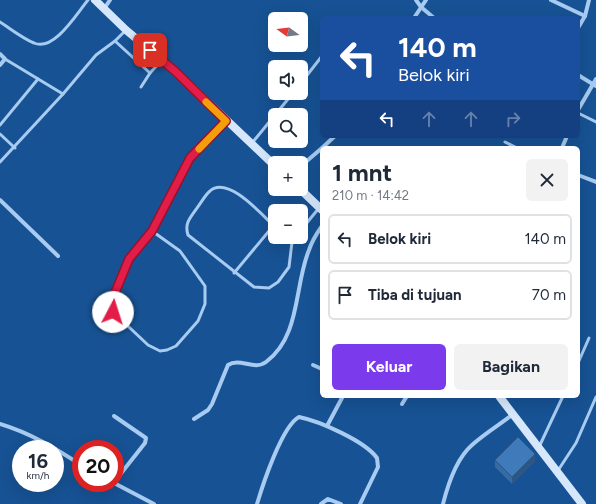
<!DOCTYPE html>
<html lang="id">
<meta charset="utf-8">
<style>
:root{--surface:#fff;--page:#f2f2f3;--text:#1f2937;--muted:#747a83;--line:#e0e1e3;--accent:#7c3aed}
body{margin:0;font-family:Figtree,sans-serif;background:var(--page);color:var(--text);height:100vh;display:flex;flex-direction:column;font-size:15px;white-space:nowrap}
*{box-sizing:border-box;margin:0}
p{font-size:13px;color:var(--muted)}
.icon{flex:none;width:22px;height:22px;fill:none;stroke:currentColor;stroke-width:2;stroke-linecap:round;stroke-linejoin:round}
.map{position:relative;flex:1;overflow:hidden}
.drawer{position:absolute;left:320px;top:146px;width:260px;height:252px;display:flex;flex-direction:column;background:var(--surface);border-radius:6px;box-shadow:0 4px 16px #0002}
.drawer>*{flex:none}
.guide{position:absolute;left:320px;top:16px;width:260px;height:122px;border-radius:6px;box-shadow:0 4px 16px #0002;background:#1a4fa0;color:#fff;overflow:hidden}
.needle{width:26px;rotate:285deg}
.controls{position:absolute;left:268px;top:12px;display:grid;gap:8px}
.controls a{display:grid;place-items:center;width:40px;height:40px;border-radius:6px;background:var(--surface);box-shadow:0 4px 16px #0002;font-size:20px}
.speed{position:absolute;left:12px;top:440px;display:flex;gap:8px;font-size:20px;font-weight:700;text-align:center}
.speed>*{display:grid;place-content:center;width:52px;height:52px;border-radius:50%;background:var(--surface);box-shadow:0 4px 16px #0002;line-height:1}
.speed small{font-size:10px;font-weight:400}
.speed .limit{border:6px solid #d22;background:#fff;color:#111}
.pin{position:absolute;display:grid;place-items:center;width:34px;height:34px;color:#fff;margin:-17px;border-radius:8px;box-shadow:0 2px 6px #0006}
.me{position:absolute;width:44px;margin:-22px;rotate:5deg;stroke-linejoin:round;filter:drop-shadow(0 0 3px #0008)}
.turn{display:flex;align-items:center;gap:14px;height:84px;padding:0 12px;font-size:18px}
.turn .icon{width:52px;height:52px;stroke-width:2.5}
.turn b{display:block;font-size:28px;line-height:34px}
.lanes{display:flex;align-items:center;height:38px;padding:0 12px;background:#0003;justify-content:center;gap:20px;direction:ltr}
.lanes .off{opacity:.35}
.round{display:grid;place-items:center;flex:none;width:42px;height:42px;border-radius:6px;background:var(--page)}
.headline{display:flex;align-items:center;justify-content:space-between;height:68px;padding:0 12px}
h1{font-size:24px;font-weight:700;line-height:30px}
.action{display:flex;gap:8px;margin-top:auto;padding:8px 12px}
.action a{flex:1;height:46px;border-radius:6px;background:var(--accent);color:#fff;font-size:16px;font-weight:700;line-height:46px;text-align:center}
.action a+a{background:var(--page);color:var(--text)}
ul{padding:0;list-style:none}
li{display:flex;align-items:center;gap:12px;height:50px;margin:0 8px 6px;padding:0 4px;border:2px solid var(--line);border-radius:6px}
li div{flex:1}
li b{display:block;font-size:15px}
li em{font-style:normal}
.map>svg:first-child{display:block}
</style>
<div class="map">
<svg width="596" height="504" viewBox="0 0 596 504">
<rect width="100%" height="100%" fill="#175294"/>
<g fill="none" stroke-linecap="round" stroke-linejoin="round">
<!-- lane -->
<g stroke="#a7cbf1" stroke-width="3">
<path d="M0 22C11 29 22 38 34 43 54 52 77 13 88 0"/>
<polyline points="115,41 150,73 162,60"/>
<polyline points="5,59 63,94 96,55 115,41 126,30"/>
<polyline points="301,83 322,56"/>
<polyline points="141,87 150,73"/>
<polyline points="578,113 596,122"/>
<polyline points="0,125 38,79"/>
<polyline points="0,134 15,148"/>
<polyline points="505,142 517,148"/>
<polyline points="252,143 293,93"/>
<polyline points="0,162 63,94"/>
<path d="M275 227C262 215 228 175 210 191 205 195 201 203 197 208 191 217 184 223 188 235L254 287 269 288 278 282 289 267 292 242 296 237"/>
<polyline points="301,230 319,208"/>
<polyline points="152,231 180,251 205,286 205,304 198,321 176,346 167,350 160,351 148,345 113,312 112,300 129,259 152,231 190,158 226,121"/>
<polyline points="286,237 292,242"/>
<polyline points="234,273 274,225"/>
<polyline points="578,363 589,338"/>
<polyline points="539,447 563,396"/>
<polyline points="557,472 576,443 596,397"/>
</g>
<!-- street -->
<g stroke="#a7cbf1" stroke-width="4">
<polyline points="416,0 421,7 434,18"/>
<polyline points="551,0 585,16"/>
<polyline points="104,9 110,0"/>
<polyline points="414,18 426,0"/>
<polyline points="578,28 585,16 589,0"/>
<polyline points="0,54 5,59 0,65"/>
<polyline points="578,75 596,86"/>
<polyline points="578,110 596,79"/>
<polyline points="322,148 335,136"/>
<polyline points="562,148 567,136"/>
<polyline points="301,166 322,148"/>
<polyline points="578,175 596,182"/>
<polyline points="0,200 58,256"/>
<polyline points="313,365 322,369"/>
<polyline points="402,404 407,396"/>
<polyline points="114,416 146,438 145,443 115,481"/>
<path d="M194 419 208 410 212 404 228 365C240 357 254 371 266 362 301 336 294 286 309 250 312 241 317 233 322 226"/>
<path d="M0 424C30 433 55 448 81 465"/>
<polyline points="327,426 343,396"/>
<polyline points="114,483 154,504"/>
<path d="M257 504C263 484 282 426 299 417 319 421 365 441 377 458L378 467 360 504"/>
<polyline points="321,504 328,499 341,504"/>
<path d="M443 504C448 484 456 459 472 445 484 434 499 425 512 415"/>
</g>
<!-- secondary -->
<g stroke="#d6e7fb" stroke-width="8">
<polyline points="95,0 126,30 176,72 275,166"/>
<polyline points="300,189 322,210"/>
<polyline points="499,396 582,504"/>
</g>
</g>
<!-- wall -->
<polygon fill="#366aa1" points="495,460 535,461 512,484 495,467"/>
<!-- shaded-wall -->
<polygon fill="#2c5683" points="535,454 535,461 512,484 512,477"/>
<!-- building -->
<polygon fill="#3f7bbb" stroke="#2c5683" points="518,437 535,454 512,477 495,460"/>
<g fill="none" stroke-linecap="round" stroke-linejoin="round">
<!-- route casing -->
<g stroke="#92132f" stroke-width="10">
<polyline id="route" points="113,312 112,300 129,259 152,231 190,158 226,121 176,72 150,50"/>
</g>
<!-- route -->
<use href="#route" stroke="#e11d48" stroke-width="7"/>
<!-- slow -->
<polyline stroke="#f59e0b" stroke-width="7" points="199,149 226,121 206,102"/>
</g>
</svg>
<div class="controls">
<a><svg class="needle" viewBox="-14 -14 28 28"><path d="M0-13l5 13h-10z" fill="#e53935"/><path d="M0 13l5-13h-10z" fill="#747a83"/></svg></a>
<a><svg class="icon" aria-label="sound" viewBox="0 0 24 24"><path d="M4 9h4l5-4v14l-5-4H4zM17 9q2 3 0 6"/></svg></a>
<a><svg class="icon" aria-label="search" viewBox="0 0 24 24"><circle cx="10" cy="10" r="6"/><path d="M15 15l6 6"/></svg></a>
<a>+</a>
<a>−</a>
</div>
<div class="speed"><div>16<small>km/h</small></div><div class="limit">20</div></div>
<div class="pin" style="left:150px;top:50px;background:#d93025"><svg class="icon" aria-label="arrive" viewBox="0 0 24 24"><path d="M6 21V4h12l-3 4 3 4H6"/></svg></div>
<svg class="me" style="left:113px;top:312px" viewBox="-20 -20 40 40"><circle r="19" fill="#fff"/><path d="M0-13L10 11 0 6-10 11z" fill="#e11d48"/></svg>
<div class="guide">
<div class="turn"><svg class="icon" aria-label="left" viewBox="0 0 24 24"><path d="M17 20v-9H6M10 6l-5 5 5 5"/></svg><div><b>140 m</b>Belok kiri</div></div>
<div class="lanes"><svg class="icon" aria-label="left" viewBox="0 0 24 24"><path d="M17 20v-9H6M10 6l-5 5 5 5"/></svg><svg class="icon off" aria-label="ahead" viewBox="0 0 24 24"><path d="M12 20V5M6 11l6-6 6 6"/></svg><svg class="icon off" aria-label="ahead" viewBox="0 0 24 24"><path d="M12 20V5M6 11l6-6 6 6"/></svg><svg class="icon off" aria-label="right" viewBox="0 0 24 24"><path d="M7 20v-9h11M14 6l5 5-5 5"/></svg></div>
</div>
<section class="drawer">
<div class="headline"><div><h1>1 mnt</h1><p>210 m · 14:42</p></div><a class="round"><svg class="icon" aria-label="close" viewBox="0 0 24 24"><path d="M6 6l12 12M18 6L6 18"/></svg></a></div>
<ul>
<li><svg class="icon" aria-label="left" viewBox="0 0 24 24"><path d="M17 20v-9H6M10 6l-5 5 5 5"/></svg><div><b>Belok kiri</b></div><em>140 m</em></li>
<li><svg class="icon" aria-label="arrive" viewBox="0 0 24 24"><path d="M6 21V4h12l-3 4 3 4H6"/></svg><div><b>Tiba di tujuan</b></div><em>70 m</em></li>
</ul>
<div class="action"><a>Keluar</a><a>Bagikan</a></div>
</section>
</div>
